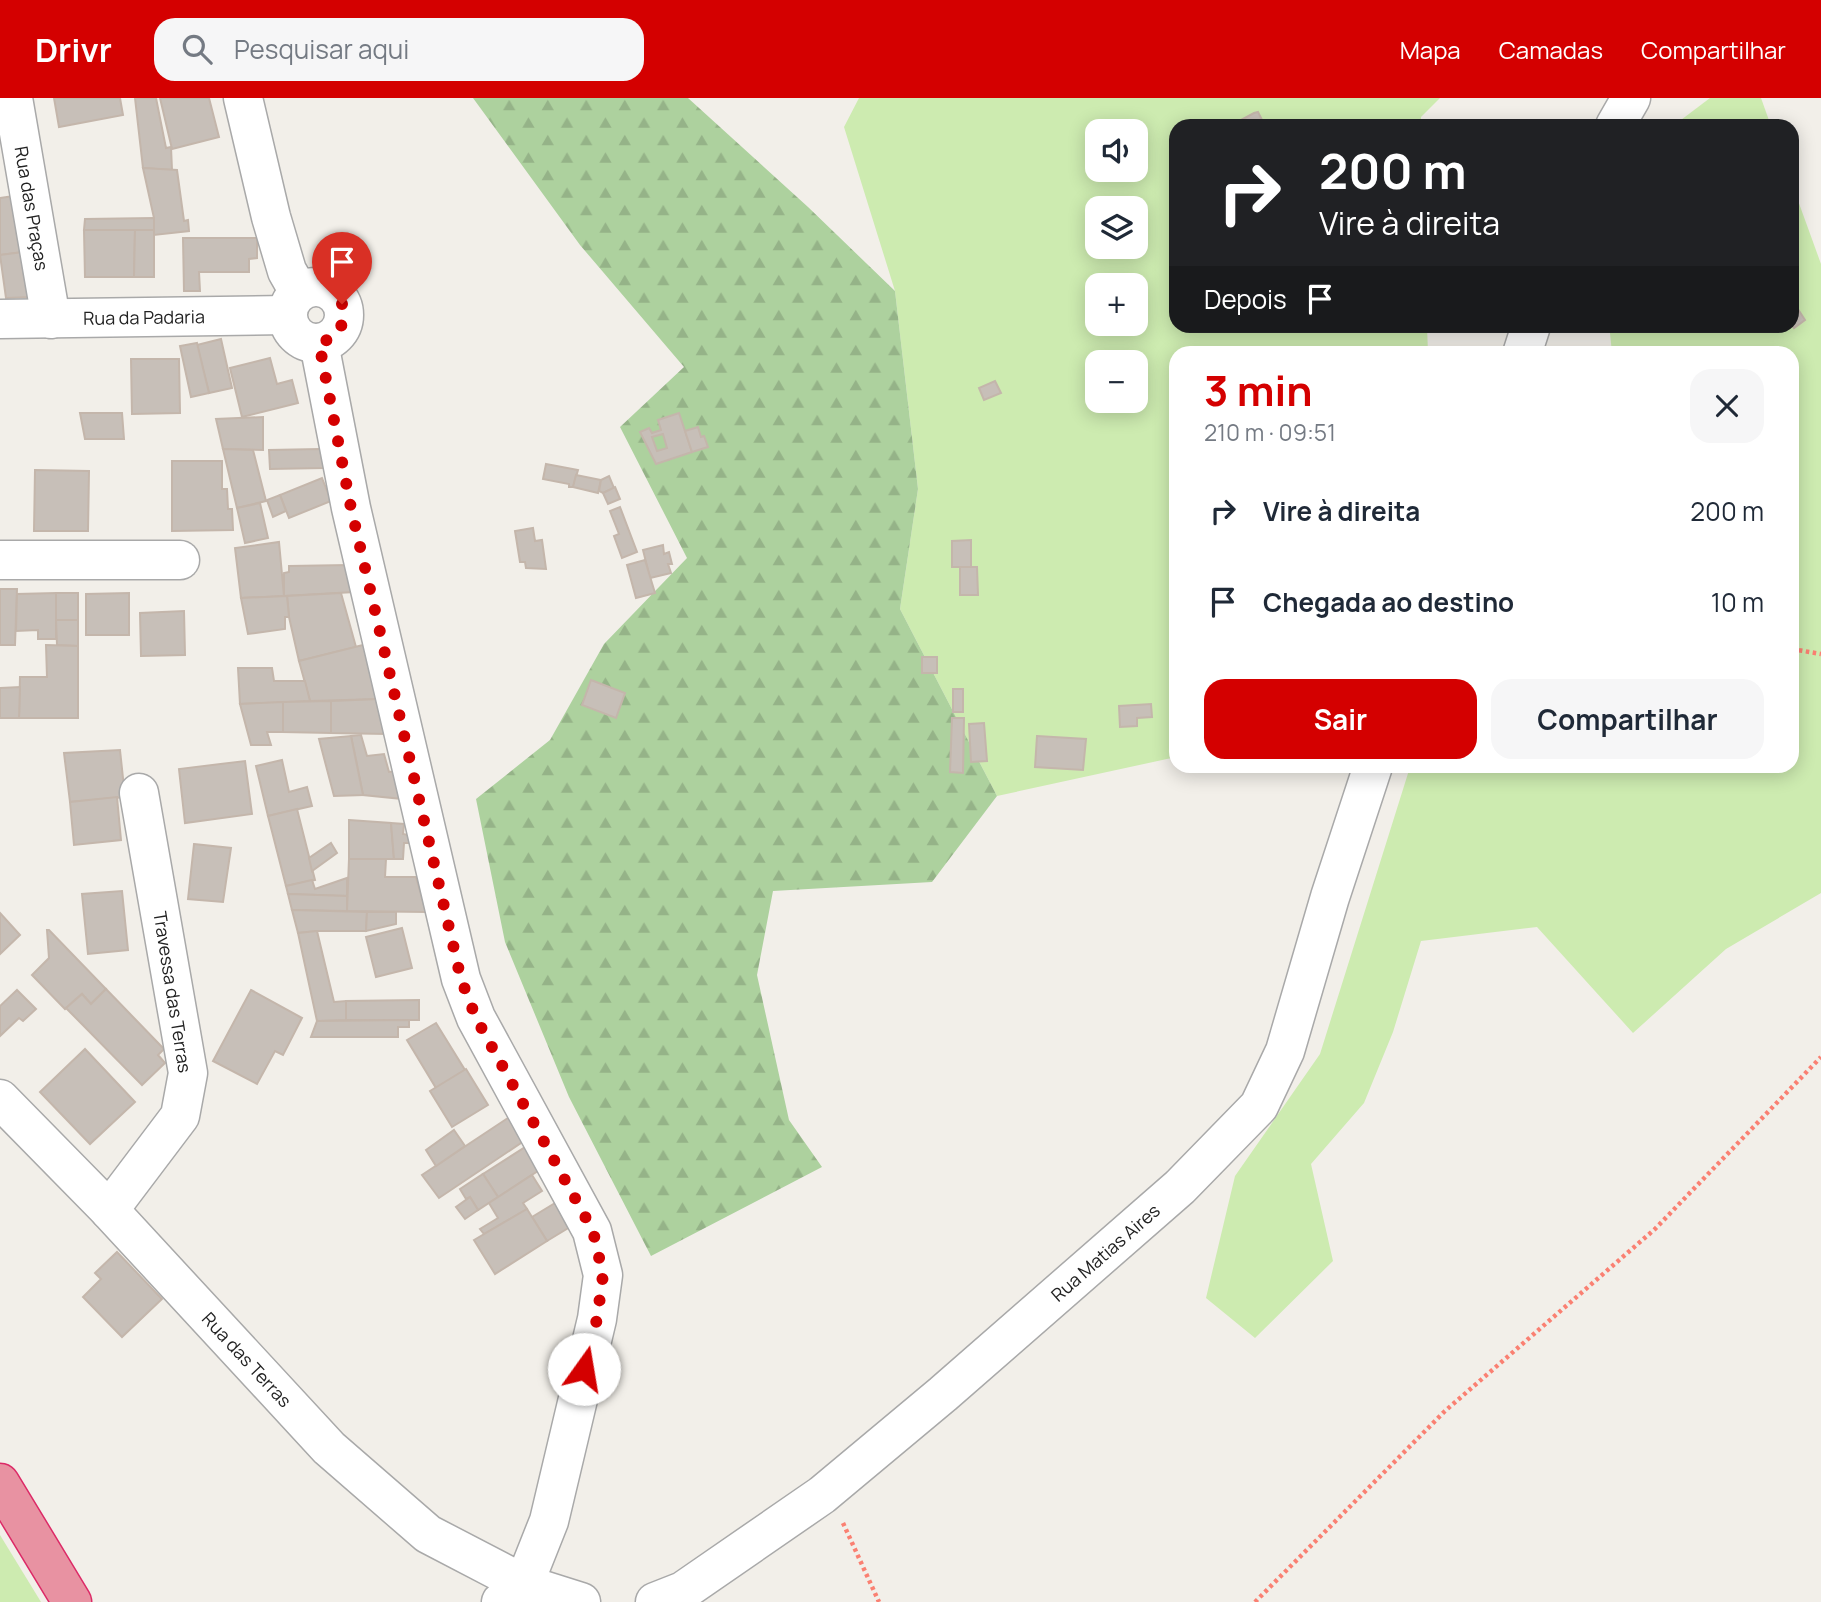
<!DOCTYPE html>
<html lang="pt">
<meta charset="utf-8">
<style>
:root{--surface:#fff;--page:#f6f6f7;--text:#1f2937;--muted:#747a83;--accent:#d40000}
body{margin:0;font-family:Manrope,sans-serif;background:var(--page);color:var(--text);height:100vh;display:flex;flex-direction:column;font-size:26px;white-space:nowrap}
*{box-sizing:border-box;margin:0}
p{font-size:23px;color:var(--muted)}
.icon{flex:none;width:38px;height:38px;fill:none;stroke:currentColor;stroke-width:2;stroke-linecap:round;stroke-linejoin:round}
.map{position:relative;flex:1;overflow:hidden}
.drawer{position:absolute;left:1169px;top:248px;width:630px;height:427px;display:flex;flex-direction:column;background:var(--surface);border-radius:21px;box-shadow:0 4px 18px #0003}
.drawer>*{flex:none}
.top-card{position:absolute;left:1169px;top:21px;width:630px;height:214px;border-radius:21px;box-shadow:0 4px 18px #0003;background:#202124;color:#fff;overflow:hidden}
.controls{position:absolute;left:1085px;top:21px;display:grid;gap:14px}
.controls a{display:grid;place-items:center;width:63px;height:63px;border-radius:14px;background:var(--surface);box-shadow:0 4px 18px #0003;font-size:35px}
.pin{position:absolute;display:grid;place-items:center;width:60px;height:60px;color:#fff;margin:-72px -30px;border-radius:50% 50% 50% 0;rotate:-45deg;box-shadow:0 0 7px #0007}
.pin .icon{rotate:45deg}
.me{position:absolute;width:77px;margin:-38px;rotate:13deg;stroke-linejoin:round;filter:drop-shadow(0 0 5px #0008)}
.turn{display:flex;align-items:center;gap:24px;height:147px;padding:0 35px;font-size:32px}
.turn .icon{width:91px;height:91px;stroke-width:2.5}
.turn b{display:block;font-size:49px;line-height:60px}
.then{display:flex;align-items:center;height:66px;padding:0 35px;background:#0003;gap:14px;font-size:26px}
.round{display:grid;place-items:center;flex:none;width:74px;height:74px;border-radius:21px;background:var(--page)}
.headline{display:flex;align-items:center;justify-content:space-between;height:119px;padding:0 35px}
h1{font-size:42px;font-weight:700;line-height:52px;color:var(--accent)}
.primary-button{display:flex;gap:14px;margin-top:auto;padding:14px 35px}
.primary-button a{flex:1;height:80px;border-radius:21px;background:var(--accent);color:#fff;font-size:28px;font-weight:700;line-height:80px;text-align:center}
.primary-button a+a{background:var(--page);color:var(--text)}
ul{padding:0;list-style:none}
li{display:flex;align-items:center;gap:21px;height:91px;padding:0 35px}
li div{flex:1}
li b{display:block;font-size:26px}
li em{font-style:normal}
header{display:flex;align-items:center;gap:42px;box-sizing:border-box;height:98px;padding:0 35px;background:var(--accent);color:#fff}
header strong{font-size:33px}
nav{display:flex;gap:38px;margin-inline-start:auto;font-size:24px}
.search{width:490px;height:63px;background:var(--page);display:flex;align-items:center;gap:18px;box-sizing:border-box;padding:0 24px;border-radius:21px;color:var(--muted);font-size:26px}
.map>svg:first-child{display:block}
</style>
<header>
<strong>Drivr</strong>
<div class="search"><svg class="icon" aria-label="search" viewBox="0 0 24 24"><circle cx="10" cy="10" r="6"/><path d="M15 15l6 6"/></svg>Pesquisar aqui</div>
<nav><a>Mapa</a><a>Camadas</a><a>Compartilhar</a></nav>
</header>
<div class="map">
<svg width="1821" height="1504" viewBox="0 0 1821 1504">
<defs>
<pattern id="forest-firs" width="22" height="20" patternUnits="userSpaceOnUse" patternTransform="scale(1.75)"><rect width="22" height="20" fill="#add19e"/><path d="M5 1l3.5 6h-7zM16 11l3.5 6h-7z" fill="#95b388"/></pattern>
</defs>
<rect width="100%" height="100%" fill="#f2efe9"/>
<!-- grass -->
<g fill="#cdebb0" fill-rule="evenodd">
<path d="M859 0H1440L1421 19V28H1176V228H1427L1428 255 1176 256V659L997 698 900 511 918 391 895 193 844 29ZM1097 33H1136V72H1097ZM1097 110H1136V149H1097ZM1097 187H1136V226H1097ZM1097 264H1136V303H1097Z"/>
<polygon points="1710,0 1761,0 1771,28 1673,28"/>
<polygon points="1792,86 1821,166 1821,795 1726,851 1633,935 1537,829 1421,843 1393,934 1364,1005 1311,1066 1333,1163 1255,1240 1206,1200 1235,1078 1320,956 1410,669 1792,668 1792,256 1612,255 1610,235 1611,228 1792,228"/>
<polygon points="0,1437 41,1504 0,1504"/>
</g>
<!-- forest -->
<polygon fill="url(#forest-firs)" points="473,0 688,0 808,109 895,193 918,391 900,511 997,698 932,784 773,793 757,877 789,1022 822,1069 651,1158 569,999 505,844 476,701 550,642 604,546 687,460 620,329 684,269 580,147"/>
<!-- building -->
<g fill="#c7bfb8" stroke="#c4b6ab" stroke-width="2" fill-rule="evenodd">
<polygon points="54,0 120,0 123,17 59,29"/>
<polygon points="135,0 156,0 166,50 171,49 172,72 143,70"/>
<polygon points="160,0 209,0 219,39 172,51"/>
<polygon points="1258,14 1265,28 1230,28 1254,15"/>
<polygon points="143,70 177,72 184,123 188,122 189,133 154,137 154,120"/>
<polygon points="21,97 31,153 0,157 0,100"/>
<polygon points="154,120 154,132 84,132 85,121"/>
<polygon points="84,132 135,132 134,179 85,179"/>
<polygon points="135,132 154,132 154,179 134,179"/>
<polygon points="183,140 257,140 257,160 249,161 249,174 199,174 200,193 184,193"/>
<polygon points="31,153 31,199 6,200 0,157"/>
<polygon points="1792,202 1805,222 1794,230 1792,227"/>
<polygon points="221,241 232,290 209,295 197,247"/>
<polygon points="197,245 209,295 191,299 180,248"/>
<polygon points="270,260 277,286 292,282 298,305 242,319 230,270"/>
<polygon points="131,261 179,261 180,315 132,316"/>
<polygon points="995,283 1001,295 984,302 979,290"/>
<polygon points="80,315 122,315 124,341 85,341"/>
<path d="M679 315 692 354 656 366 640 334 649 330 652 335 661 332 658 322ZM663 336 667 350 657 353 652 339Z"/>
<polygon points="263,319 263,352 223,351 216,321"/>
<polygon points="698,329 701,339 704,338 708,349 692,354 685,333"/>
<polygon points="223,351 253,352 266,403 237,410"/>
<polygon points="320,351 324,370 270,371 269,352"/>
<polygon points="172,363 222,363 222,391 227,391 228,411 232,411 233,432 172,433"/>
<polygon points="546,366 578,372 573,389 569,389 569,386 543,381"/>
<polygon points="35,372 89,373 88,433 34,433"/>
<polygon points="576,377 601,382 598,395 573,389"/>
<polygon points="609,378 614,390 603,395 599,393 601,382"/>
<polygon points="322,380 331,403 289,420 280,397"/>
<polygon points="615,389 620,401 608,406 603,395"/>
<polygon points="280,397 286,413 273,419 267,402"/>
<polygon points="260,405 268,440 245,445 237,410"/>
<polygon points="620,409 637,454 622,460 614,438 619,436 610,413"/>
<polygon points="533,430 535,443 542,442 546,471 526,470 525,464 520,464 515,433"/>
<polygon points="971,442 971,469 952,469 952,443"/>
<polygon points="279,444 284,498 241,500 235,450"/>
<polygon points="663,447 664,456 669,454 672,466 668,466 671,475 650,480 643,452"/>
<polygon points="645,462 655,495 636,500 627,467"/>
<polygon points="349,467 354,494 284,498 284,475 289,474 289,468"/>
<polygon points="960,469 977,469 978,497 960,497"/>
<polygon points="0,491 17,491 15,547 0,547"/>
<polygon points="56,495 56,541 38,541 38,532 16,533 17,496"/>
<rect x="56" y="495" width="22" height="27"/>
<polygon points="129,495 129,537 86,537 86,496"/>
<polygon points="341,495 356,549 299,563 289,519 287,498"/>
<polygon points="287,498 289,519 285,519 285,531 248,536 241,500"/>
<polygon points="184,513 185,557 141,558 140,515"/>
<polygon points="56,522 78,522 78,548 57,547"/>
<polygon points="367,546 379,601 310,603 299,563"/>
<polygon points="46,547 78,548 78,620 19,620 20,579 47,579"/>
<rect x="922" y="559" width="15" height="16"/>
<polygon points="238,570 272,570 274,583 305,583 310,603 240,606"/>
<polygon points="591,582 625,595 616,620 582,607"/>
<polygon points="20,589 19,620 0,620 0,590"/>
<rect x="953" y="591" width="10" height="23"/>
<polygon points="379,601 387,636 331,635 331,603"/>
<polygon points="331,603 331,635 283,634 283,604"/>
<polygon points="283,604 283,634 267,634 271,647 251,647 240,606"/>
<polygon points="1151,606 1152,619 1137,620 1137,628 1120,629 1119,608"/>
<polygon points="952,620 964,620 963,675 950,674"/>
<polygon points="984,625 987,663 971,664 969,626"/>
<polygon points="361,637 367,658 384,656 389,674 397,673 403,701 363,697 351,638"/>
<polygon points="351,638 363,697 334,698 319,641"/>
<polygon points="1037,638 1086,641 1083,672 1035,669"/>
<polygon points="120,652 125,699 70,704 64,655"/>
<polygon points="282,662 289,694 307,689 312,708 268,718 256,668"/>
<polygon points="245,663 252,716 185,725 179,671"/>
<polygon points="117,699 121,742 74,747 70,704"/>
<polygon points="297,711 315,782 286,788 268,718"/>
<polygon points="349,722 391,725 394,761 349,761"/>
<polygon points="391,725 404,726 403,736 409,737 409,745 404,745 403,761 394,761"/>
<polygon points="331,745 337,755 312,773 309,760"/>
<polygon points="194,746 231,750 223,804 188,801"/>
<polygon points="349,761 386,761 385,779 416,779 426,814 347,813"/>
<polygon points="347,780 347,798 288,796 286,788 312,782 315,791"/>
<polygon points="122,793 128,852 88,856 82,796"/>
<polygon points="288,796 347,798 347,813 292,812"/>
<polygon points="292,812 367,814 366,833 317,833 298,835"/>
<polygon points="367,814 396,814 396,826 366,833"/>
<polygon points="0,815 20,837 0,856"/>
<polygon points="402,830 412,870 376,879 366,839"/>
<polygon points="47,832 49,832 106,891 91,906 82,896 65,911 32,877 49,860"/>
<polygon points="317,833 334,904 346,903 346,922 317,923 298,835"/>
<polygon points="106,891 164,951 158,957 165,965 142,987 66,910 82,896 91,906"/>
<polygon points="17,892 36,911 23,923 19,920 0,938 0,908"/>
<polygon points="251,892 302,920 283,957 275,953 257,986 213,963"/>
<polygon points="419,902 419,922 346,922 346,903"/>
<polygon points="409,922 409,929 398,929 398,939 311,939 317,923"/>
<polygon points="436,925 465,972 436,990 407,942"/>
<polygon points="85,951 135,1004 90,1046 40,994"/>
<polygon points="466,971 488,1007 452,1029 430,993"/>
<polygon points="514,1016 527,1041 439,1100 422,1077"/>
<polygon points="454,1032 465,1048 436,1068 426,1052"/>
<polygon points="530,1046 544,1069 498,1099 483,1076"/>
<polygon points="483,1076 498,1099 478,1112 470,1099 466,1101 460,1091"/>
<polygon points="532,1077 542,1093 523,1105 527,1111 484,1136 480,1131 498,1120 489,1105"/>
<polygon points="470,1099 478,1112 465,1121 456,1109"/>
<polygon points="555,1105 570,1129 547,1143 532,1119"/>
<polygon points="527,1111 547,1143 495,1176 474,1142"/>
<polygon points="117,1154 162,1201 122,1239 83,1199 101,1181 95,1175"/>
</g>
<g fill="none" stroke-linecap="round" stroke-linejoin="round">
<!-- minor casing -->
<g stroke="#a9a9a9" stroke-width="41">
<g id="minor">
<path id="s1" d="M13 0 51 221"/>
<polyline points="243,0 271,119 287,173 299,194"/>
<circle cx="316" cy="217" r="28"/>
<path id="s2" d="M0 221 287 217"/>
<polyline points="0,462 180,462"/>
<path id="s3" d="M0 1001 109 1112 329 1350 428 1436 524 1486 549 1423 597 1221 603 1177 592 1133 476 920 461 881 351 410 319 245"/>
<polyline points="109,1112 180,1018 188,975 139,695"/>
</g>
</g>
<!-- tertiary casing -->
<g stroke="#a9a9a9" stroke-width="41">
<g id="tertiary">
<polyline points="1615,28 1631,0"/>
<polyline points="1522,256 1531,228"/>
<polyline points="501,1504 524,1486 581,1504"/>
<path id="s4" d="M655 1504 683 1493 822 1397 943 1296 1180 1089 1259 1008 1285 953 1330 799 1373 668"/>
</g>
</g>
<!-- motorway casing -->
<g stroke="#dc2a67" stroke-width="41">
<polyline id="motorway" points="0,1385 72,1504"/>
</g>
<!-- path -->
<g stroke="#fa8072" stroke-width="4.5" stroke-dasharray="3.5 3.5" stroke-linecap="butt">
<polyline points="1792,551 1821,556"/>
<polyline points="843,1425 879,1504"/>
<polyline points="1255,1504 1445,1313 1655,1131 1821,959"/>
</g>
<!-- minor -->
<use href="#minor" stroke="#fff" stroke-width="38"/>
<!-- tertiary -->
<use href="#tertiary" stroke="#fff" stroke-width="38"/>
<!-- motorway -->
<use href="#motorway" stroke="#e892a2" stroke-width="38"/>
</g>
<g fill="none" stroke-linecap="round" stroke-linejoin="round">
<!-- route -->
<path stroke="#d40000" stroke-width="12" stroke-dasharray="0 21.6" d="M342 206C345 229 340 238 319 245L351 410 461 881 476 920 593 1133 603 1177 597 1221 584 1271"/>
</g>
<g text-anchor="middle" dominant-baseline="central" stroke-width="7" stroke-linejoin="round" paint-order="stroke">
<!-- street labels -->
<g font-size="18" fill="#222" stroke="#fff">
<text stroke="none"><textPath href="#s1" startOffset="112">Rua das Praças</textPath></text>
<text stroke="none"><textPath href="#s2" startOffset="144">Rua da Padaria</textPath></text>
<text transform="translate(173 894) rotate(81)">Travessa das Terras</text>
<text stroke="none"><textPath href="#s4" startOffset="572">Rua Matias Aires</textPath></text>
<text stroke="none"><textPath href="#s3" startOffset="359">Rua das Terras</textPath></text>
</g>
</g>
</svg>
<div class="controls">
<a><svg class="icon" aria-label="sound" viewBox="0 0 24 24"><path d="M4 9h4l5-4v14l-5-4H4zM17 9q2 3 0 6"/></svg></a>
<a><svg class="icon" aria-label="layers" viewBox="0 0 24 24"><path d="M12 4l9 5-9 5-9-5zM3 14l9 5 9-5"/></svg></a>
<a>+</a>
<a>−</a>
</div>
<div class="pin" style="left:342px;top:206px;background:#d93025"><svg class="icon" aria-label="arrive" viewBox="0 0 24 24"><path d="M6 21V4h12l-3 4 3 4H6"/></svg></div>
<svg class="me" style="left:584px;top:1271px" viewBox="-20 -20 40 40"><circle r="19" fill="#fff"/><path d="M0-13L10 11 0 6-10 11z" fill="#d40000"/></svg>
<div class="top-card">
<div class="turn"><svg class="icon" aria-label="right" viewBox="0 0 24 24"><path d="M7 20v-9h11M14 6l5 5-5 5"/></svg><div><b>200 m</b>Vire à direita</div></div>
<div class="then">Depois<svg class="icon" aria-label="arrive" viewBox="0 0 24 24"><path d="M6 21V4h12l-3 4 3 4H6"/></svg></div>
</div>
<section class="drawer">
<div class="headline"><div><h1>3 min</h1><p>210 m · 09:51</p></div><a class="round"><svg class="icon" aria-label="close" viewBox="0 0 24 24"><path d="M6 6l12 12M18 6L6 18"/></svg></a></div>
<ul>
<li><svg class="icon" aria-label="right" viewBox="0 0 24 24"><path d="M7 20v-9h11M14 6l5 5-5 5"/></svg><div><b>Vire à direita</b></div><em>200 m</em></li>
<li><svg class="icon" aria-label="arrive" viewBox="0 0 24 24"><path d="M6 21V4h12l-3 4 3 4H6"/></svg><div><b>Chegada ao destino</b></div><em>10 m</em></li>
</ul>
<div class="primary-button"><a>Sair</a><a>Compartilhar</a></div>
</section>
</div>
